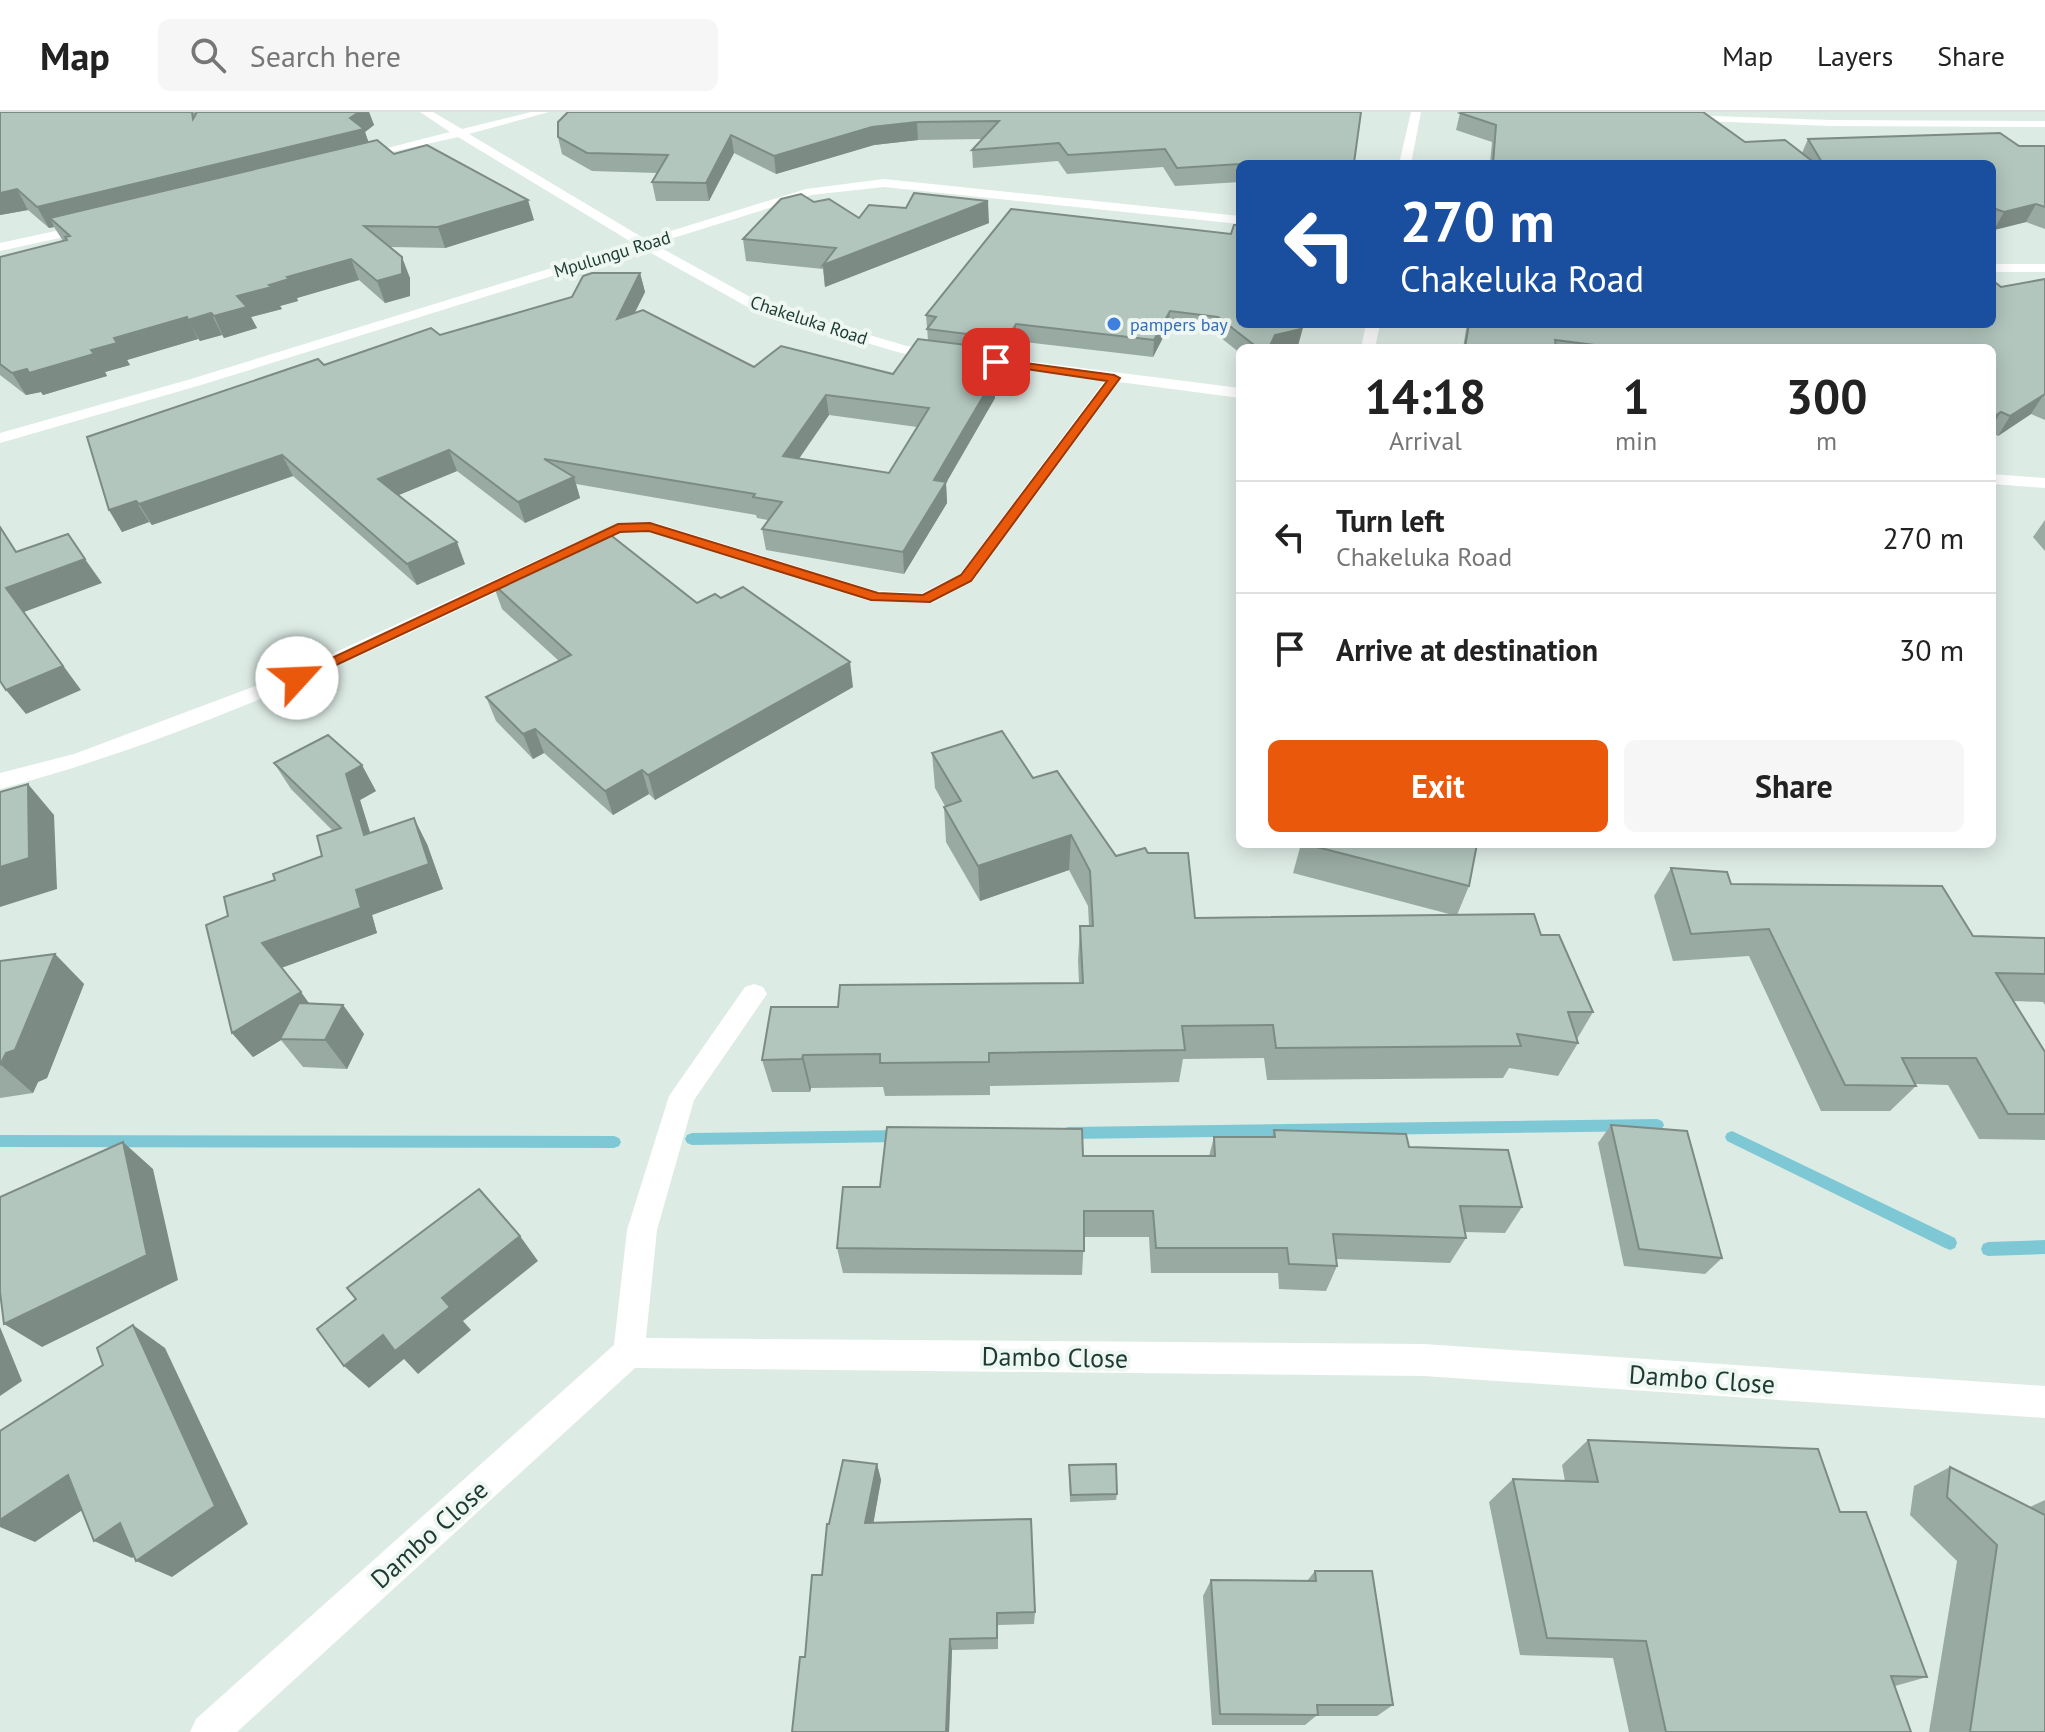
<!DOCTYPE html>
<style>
:root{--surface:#fff;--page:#f6f6f6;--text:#222;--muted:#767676;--line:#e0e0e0;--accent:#ea580c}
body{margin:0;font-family:"PT Sans",sans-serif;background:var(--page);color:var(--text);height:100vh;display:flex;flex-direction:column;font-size:30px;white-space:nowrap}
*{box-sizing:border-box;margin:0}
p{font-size:26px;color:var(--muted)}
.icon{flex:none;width:44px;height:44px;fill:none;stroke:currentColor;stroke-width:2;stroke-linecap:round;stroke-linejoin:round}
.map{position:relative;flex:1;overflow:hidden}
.sheet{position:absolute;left:1236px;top:232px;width:760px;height:504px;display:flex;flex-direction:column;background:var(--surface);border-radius:12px;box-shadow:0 4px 20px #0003}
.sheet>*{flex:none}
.top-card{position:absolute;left:1236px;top:48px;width:760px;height:168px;border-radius:12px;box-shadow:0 4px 20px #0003;background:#1a4fa0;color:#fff;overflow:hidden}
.pin{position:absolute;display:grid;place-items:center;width:68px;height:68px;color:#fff;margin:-34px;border-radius:16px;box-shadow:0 4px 12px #0006}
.me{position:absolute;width:88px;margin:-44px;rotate:65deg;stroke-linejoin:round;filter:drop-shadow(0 0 6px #0008)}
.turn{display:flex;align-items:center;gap:28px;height:168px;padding:0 32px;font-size:36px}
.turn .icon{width:104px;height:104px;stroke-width:2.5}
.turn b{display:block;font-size:56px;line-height:68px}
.eta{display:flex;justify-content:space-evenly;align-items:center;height:136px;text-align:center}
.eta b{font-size:48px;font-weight:800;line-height:56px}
.primary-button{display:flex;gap:16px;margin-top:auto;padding:16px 32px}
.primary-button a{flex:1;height:92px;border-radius:12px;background:var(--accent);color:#fff;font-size:32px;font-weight:800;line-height:92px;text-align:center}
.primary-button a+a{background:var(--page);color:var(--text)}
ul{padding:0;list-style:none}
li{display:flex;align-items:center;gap:24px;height:112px;padding:0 32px;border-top:2px solid var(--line)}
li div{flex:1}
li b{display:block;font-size:30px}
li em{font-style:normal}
header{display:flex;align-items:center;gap:48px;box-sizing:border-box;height:112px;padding:0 40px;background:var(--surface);border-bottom:2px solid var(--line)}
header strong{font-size:38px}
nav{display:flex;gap:44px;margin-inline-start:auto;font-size:28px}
.search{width:560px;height:72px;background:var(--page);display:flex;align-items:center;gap:20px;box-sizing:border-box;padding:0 28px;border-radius:12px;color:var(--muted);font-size:30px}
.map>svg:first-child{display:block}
</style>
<header>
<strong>Map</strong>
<div class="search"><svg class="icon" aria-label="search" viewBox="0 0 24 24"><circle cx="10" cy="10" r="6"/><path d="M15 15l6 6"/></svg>Search here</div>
<nav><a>Map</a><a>Layers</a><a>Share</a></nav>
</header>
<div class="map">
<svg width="2045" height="1620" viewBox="0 0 2045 1620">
<rect width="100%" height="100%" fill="#ddebe5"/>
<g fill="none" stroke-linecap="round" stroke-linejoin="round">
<!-- stream -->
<g fill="#7ec8d6" fill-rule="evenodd">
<polygon points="1657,1007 1662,1009 1664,1013 1662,1017 1657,1019 1068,1027 1063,1025 1061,1021 1063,1017 1068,1015"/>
<polygon points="902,1018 907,1020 909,1024 907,1028 902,1030 692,1033 687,1031 685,1027 687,1023 692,1021"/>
<polygon points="1732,1019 1955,1126 1957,1131 1955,1136 1950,1138 1945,1136 1727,1029 1725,1025 1727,1021"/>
<polygon points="0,1023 614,1024 619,1026 621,1030 619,1034 614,1036 0,1035"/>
<polygon points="2045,1128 2045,1142 1988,1144 1983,1142 1981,1137 1983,1132 1988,1130"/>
</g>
<!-- minor -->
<g fill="#fff" fill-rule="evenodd">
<path d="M420 0H433L462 17 531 0H549L469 22 645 127 806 77 884 67 1240 104V112L884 75 811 83 654 132 763 192 907 234 1240 276V286L1119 270 972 470 932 491 869 489 649 420 621 421C418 517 218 619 0 677V661L74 642 290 561 618 411H656L877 479 922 481 960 462 1105 268 901 241 753 198 642 136 201 273 0 331V321L191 267 633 131 458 25 356 48V44L450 20Z"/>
<polygon points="1411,0 1421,0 1411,52 1399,52"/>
<polygon points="88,112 94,116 92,119 0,139 0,131"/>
<rect x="1992" y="152" width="53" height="8"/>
<polygon points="1366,212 1380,212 1375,236 1361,236"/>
<polygon points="1992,362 2045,366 2045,376 1992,372"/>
<polygon points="754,872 763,875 767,882 694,988 657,1118 646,1226 1424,1232 2045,1274 2045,1306 1424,1264 635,1256 237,1620 190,1620 196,1607 614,1233 627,1118 669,984 745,875"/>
</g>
<!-- secondary -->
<polygon fill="#fff" fill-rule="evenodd" points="1682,3 1831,8 2045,9 2045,15 1831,14 1678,8 1677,6"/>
</g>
<!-- wall -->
<g fill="#99aaa3" fill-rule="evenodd">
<polygon points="0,0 369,0 374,13 365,20 368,30 534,108 445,136 390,135 410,166 410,184 385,191 359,168 297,186 298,189 280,194 282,197 251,205 257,216 224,226 222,223 200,229 198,227 127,248 130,253 105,260 107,264 43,283 41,280 26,283 0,263 0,145 63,129 54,115 49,116 28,98 0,103"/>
<polygon points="568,0 1361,0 1354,52 1240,52 1240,70 1175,74 1163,55 1067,62 1058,49 973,56 972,38 982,27 918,28 874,33 776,62 734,41 709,89 656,89 652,70 657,61 592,59 562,42 558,25"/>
<polygon points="1460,1 1745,30 1802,41 1808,27 2045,34 2045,117 2026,110 1994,118 1992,118 1992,52 1490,52 1492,30 1456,18"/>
<polygon points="814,90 859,106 989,111 825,175 823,157 746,149 743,127"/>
<path d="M1011 97 1298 234 1288 236H1240V241L1216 222 1168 216 1153 245 1016 229 1007 244 999 243V257L994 266 995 286 946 371 947 391 904 462 766 438 762 417 768 408 757 406 756 403 576 372 580 386 525 411 457 359 398 383 465 452 417 473 293 364 152 413 149 410 122 420 109 398 324 253 440 223 572 185 640 161 645 180 634 201 754 255 893 262 928 228 926 203ZM829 303 917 315 889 361 799 347Z"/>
<polygon points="2045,167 2045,308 2031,302 1998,324 1992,321 1992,236 1463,236 1467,212 1992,212 2001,175"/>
<polygon points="2045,408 2045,439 2033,425"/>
<polygon points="493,472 697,491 853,575 655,688 649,682 613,703 544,641 533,647 496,609 486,585 559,549 502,497"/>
<polygon points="932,641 1033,666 1116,744 1195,806 1453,803 1293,761 1301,732 1477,732 1469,774 1457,803 1541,823 1593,900 1577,927 1578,931 1558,964 1509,956 1503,966 1267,968 1264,946 1183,947 1179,970 990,974 990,983 885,984 883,975 811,976 810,980 772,980 762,948 838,895 1079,871 1078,848 1080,814 1089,814 1088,794 1069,758 980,789 946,730 944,695 945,694 935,676"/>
<polygon points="274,651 376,679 360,688 370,721 427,732 443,777 372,803 377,821 281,856 309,892 343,893 364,922 347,957 303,955 281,928 253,945 232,921 228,804 322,744 333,719 291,677"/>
<polygon points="1671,756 1731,772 1973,824 2045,826 2045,893 2043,890 2014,889 2045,940 2045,1028 1979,1027 1948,973 1916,972 1916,974 1890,999 1821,999 1749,844 1673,849 1654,784"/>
<polygon points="55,842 84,872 47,966 38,970 33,981 0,986 0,849"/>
<polygon points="1611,1013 1722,1146 1705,1162 1624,1154 1598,1031"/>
<polygon points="1274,1018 1409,1035 1522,1095 1505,1121 1465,1120 1466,1126 1450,1151 1336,1147 1337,1154 1326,1179 1279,1177 1278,1161 1151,1161 1149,1125 1084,1125 1082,1163 843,1161 837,1136 1083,1044 1209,1044 1214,1025 1272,1025"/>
<polygon points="1588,1328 1840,1400 1927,1565 1895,1574 1911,1620 1629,1620 1613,1546 1520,1543 1489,1390 1513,1367 1565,1369 1562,1353"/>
<polygon points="877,1352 881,1368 873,1411 1035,1500 1034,1512 998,1513 998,1537 952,1538 949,1620 792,1620 822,1463 829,1412"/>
<polygon points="1069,1353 1117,1382 1116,1388 1070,1390"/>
<polygon points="1950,1355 2030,1395 2045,1388 2045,1620 1929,1620 1957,1449 1910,1403 1914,1374"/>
<polygon points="1315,1459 1393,1593 1377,1604 1316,1604 1305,1613 1212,1613 1203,1484 1211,1468 1307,1469"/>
</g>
<!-- shaded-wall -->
<g fill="#7d8b85">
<polygon points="359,0 369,0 374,13 365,20 371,37 50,106 54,115 49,116 37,95 350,6"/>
<polygon points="917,10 918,28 874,33 776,62 774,44 872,15"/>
<polygon points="731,23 734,41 709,89 706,71"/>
<polygon points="17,77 28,98 0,103 0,81"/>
<polygon points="528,88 534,108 445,136 438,115"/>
<polygon points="988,89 989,111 825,175 823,153"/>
<polygon points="2036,92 2026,110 1994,118 2004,100"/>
<polygon points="402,145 410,166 410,184 385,191 377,169"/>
<polygon points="351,147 359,168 297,186 298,189 280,194 282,197 251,205 257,216 224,226 214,204 237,184 287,165"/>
<polygon points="640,161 645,180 622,227 617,207"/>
<polygon points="1170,199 1168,216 1153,245 1154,228"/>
<polygon points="211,201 222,223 200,229 188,208"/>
<polygon points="187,205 198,227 127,248 130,253 105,260 107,264 43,283 41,280 26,283 12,261 91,238 114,226"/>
<polygon points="1016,212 1016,229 1007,244 1007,227"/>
<polygon points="1302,212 1304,212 1298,234 1288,236 1269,236 1275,223"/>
<polygon points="999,237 999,257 983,284 982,264"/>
<polygon points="994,266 995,286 946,371 947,391 904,462 903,440 934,368"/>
<polygon points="2044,282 2031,302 1998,324 2010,304"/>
<polygon points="826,283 829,303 786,365 783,344"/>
<polygon points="2001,300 1992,314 1992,306"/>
<polygon points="449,338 457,359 387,388 378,367"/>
<polygon points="282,343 293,364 152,413 139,392"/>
<polygon points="574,365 580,386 525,411 518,390"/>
<polygon points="136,389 149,410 122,420 109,398"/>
<polygon points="457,430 465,452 417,473 407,452"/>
<polygon points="85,447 102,471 24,500 81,578 26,602 6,578 6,476"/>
<polygon points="850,550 853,575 655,688 648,663"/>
<polygon points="535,617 544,641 533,647 523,622"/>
<polygon points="362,653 376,679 360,688 379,749 364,723 346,662"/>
<polygon points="642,658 649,682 613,703 605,679"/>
<polygon points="28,672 54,703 57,777 0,795 0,755"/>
<polygon points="414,706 427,732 443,777 372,803 377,821 281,856 262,831 356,778"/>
<polygon points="1071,723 1069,758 980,789 978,754"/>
<polygon points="55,842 84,872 47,966 38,970 33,981 1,953"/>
<polygon points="301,880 319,905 280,927 281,928 253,945 232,921"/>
<polygon points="343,893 364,922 347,957 325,928"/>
<polygon points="803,943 811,976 810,980 802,947"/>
<polygon points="123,1030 153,1057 178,1168 42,1235 4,1212"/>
<polygon points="520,1124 538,1149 463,1209 471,1218 418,1262 404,1247 369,1276 344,1254 383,1223 442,1186"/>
<polygon points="133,1213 165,1236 248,1412 172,1465 136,1449"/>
<polygon points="0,1215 22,1269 0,1284"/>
<polygon points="877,1352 881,1368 871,1425 865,1411"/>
<polygon points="68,1363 106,1382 35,1430 0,1415 0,1408"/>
<polygon points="120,1411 157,1429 132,1446 94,1429"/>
<polygon points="950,1527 952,1538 949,1620 946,1620"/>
</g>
<!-- building -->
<g fill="#b2c6be" stroke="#7d8b85" stroke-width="2" fill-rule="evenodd">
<polygon points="0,0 192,0 193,7 197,0 359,0 350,6 364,17 37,95 17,77 0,81"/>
<polygon points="568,0 1361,0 1354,51 1348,52 1256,51 1177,56 1165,37 1068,43 1059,31 972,38 999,9 917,10 872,15 774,44 731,23 706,71 652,70 668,43 587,41 558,25 558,10"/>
<polygon points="1463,0 1703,0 1745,30 1785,28 1816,52 1493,52 1496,13 1460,1"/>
<polygon points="2000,21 2019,34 2045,34 2045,95 2036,92 2004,100 1996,97 1992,98 1992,52 1823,52 1808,27"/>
<polygon points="377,28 394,42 427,33 528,88 438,115 364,114 402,145 402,162 377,169 351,147 287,165 289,167 269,173 272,175 237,184 247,195 214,204 211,201 188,208 187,205 114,226 117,231 91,238 94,242 29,261 27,257 12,261 0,252 0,145 67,128 65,125 70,124 50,106"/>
<polygon points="914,81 988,89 823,153 836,136 743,127 781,87 801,82 814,90 829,87 859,106 869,93 906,96"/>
<polygon points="1011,97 1231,122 1234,113 1240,113 1240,212 1302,212 1301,217 1275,223 1269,236 1258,236 1218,205 1170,199 1154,228 1016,212 1007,227 927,217 936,205 926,203"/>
<path d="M592 161H640L617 207 643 198 754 255 781 234 893 262 918 227 999 237 982 264 994 266 934 368 946 370 903 440 762 417 782 390 753 385 755 382 544 347 574 365 518 390 449 338 378 367 457 430 407 452 282 343 139 392 136 389 109 398 87 325 318 247 324 253 431 216 440 223 572 185 583 164ZM826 283 929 296 889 361 783 344Z"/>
<polygon points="2045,167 2045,282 2010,304 2001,300 1992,306 1992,236 1618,236 1555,228 1556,236 1467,236 1465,235 1469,212 1992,212 1992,171 1996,171 2001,175"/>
<polygon points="0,415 16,440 68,422 85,447 6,476 63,554 6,578 0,569"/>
<polygon points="608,421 697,491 715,482 721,486 743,475 850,550 648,663 642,658 605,679 535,617 523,622 486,585 571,543 493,472"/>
<polygon points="1002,619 1033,666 1057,659 1116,744 1145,736 1148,741 1188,741 1195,806 1534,802 1541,823 1559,823 1593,900 1568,900 1578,931 1517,922 1521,934 1276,936 1273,913 1182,914 1185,938 989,941 989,950 880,951 880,942 803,943 802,947 762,948 771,895 838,895 840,873 1083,871 1080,814 1093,814 1090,759 1071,723 978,754 944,695 961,689 932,641"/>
<polygon points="328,623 362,653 346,662 364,723 414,706 429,752 356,778 361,796 262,831 301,880 232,921 206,813 228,804 224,785 275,768 273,762 322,744 317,724 341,716 274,651"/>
<polygon points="28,672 29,746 0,755 0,680"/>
<polygon points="1305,732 1477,732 1469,774"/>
<polygon points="1671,756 1727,760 1731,772 1942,774 1973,824 2045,826 2045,862 1996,861 2045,940 2045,1002 2008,1002 1976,946 1902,946 1916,974 1845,973 1769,817 1691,822"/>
<polygon points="55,842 15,938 6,941 0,953 0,849"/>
<polygon points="299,891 343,893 325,928 280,927"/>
<polygon points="1611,1013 1687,1019 1722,1146 1639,1137"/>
<polygon points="887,1015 1082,1017 1083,1044 1215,1044 1214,1025 1275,1025 1274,1018 1406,1022 1409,1035 1508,1038 1522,1095 1460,1094 1466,1126 1333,1122 1337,1154 1289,1152 1287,1136 1156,1136 1153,1099 1084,1099 1084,1139 837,1136 843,1075 880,1075"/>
<polygon points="123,1030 147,1143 4,1212 0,1180 0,1085"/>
<polygon points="479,1077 520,1124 442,1186 450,1195 395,1239 383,1223 344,1254 317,1217 356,1187 347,1176"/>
<polygon points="133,1213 215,1394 136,1449 120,1411 94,1429 68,1363 0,1408 0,1319 103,1253 97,1236"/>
<polygon points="1588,1328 1818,1337 1840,1400 1866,1400 1927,1565 1891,1564 1911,1620 1666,1620 1646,1529 1547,1526 1513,1367 1598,1370"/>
<polygon points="843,1348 877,1352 865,1411 1031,1407 1035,1500 997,1501 997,1526 950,1527 946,1620 792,1620 800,1545 805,1545 812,1463 822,1463 827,1412 829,1412"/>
<polygon points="1116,1352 1117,1382 1071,1383 1069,1353"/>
<polygon points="1950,1355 2045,1403 2045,1620 1970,1620 1997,1433 1947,1385"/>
<polygon points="1315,1459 1372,1459 1393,1593 1317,1593 1318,1603 1220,1602 1211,1468 1316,1469"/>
</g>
<!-- route -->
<polygon fill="#ea580c" stroke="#983908" stroke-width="2" points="996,247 1114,263 1120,266 971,469 930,490 871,488 649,419 620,420 302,569 297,570 289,566 618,412 650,411 878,481 923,483 961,463 1107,269 992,252 990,250"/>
<!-- markers -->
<circle fill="#3f7fe0" stroke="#eef7f2" stroke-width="3" cx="1114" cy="212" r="8"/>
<g text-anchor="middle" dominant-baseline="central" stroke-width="8" stroke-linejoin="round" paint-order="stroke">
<!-- far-street labels -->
<g font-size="18" fill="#1d3b33" stroke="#eef7f2">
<text transform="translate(612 142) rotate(-17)">Mpulungu Road</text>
<text transform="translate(809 208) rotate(18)">Chakeluka Road</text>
</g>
<!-- far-shop labels -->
<g font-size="18" fill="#366cbe" stroke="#eef7f2" text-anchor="start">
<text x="1130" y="212">pampers bay</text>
</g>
<!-- near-street labels -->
<g font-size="26" fill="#1d3b33" stroke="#eef7f2">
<text transform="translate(1055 1245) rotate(1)">Dambo Close</text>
<text transform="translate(1702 1267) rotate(4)">Dambo Close</text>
<text transform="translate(429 1422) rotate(-42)">Dambo Close</text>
</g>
</g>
</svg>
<div class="pin" style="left:996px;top:250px;background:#d93025"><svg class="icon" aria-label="arrive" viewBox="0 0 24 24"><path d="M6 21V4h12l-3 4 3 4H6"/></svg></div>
<svg class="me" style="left:297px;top:566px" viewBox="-20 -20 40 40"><circle r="19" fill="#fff"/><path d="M0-13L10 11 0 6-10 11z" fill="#ea580c"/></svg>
<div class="top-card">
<div class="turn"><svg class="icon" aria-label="left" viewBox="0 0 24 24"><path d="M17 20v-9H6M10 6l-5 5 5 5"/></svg><div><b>270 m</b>Chakeluka Road</div></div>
</div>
<section class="sheet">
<div class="eta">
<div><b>14:18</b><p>Arrival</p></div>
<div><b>1</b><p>min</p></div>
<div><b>300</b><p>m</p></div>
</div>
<ul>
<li><svg class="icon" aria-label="left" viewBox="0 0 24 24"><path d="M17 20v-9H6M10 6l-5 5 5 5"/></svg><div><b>Turn left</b><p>Chakeluka Road</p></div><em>270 m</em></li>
<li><svg class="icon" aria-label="arrive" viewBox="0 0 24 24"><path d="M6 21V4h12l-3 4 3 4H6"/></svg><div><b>Arrive at destination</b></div><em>30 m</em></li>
</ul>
<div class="primary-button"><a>Exit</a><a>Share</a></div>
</section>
</div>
